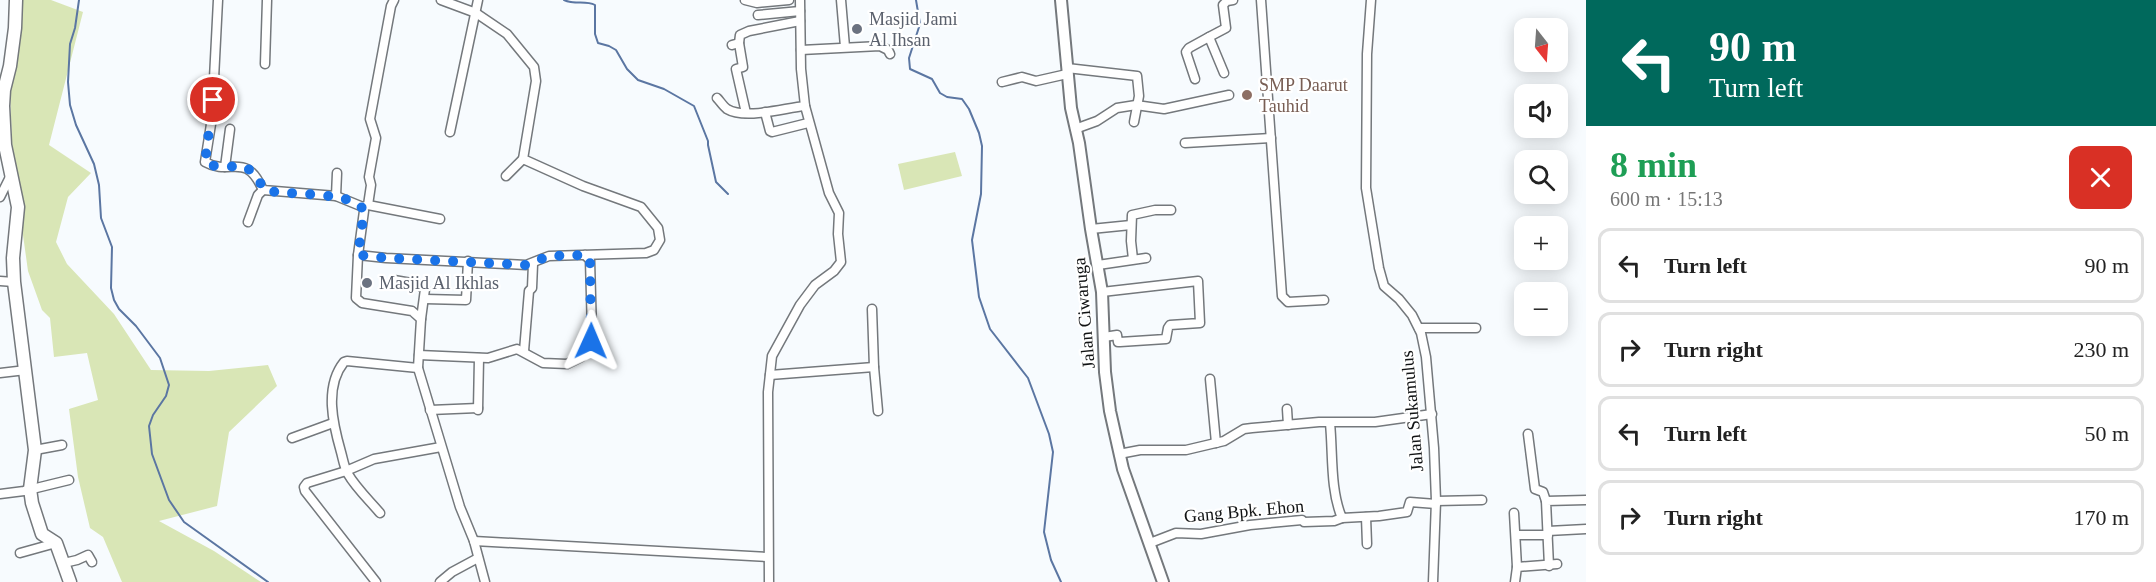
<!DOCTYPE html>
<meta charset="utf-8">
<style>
:root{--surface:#fff;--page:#f2f2f2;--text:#222;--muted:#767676;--line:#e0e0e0}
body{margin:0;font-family:"Times New Roman",serif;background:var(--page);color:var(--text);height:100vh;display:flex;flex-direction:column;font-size:22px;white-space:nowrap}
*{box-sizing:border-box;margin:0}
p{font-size:20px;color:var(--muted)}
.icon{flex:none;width:33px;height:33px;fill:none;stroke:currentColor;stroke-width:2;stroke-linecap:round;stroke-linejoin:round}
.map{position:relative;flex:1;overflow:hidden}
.drawer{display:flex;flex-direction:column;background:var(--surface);width:570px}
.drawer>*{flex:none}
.top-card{background:#00695c;color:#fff;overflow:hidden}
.needle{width:39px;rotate:163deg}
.tools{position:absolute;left:1514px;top:18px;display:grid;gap:12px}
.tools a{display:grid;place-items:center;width:54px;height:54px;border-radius:12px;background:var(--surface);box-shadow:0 3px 15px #0003;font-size:30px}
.pin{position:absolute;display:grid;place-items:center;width:51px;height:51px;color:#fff;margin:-26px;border:3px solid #fff;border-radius:50%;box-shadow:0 2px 6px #0007}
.me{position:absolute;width:66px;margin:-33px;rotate:1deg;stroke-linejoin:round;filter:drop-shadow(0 0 4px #0008)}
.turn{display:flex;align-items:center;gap:21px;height:126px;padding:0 24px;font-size:27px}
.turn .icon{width:78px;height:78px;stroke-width:2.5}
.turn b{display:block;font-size:42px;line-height:51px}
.round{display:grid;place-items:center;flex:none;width:63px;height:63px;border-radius:12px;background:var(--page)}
.overview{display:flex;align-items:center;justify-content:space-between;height:102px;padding:0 24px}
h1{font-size:36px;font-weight:600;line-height:45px;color:#1e9e55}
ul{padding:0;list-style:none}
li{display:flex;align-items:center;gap:18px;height:75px;margin:0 12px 9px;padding:0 12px;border:3px solid var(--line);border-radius:12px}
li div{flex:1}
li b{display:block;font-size:22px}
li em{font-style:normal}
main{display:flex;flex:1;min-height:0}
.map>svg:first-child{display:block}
</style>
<main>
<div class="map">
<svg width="1586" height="582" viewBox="0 0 1586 582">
<rect width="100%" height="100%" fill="#f7fbfe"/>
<!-- green -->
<g fill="#d9e6b6">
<polygon points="19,0 51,0 83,12 49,145 91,173 68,197 56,242 67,264 114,314 151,370 209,371 268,365 277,386 229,432 217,506 159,521 214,551 261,582 122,582 103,537 90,528 78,477 69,409 98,400 87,353 54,357 50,318 42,310 28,271 13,163 10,93"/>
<polygon points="955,152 962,176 904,190 898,164"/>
</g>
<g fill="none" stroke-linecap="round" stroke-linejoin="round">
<!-- stream -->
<g stroke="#5b76a2" stroke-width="2">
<polyline points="79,0 75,28 70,44 68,82 70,105 76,125 94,164 99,185 101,218 112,247 111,288 114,300 119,309 136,326 160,358 169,385 166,396 153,415 149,426 152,454 169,500 184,522 268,582"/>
<path d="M564 0C575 5 586 0 595 5V34L598 43 609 46 616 50 627 69 638 80 664 89 694 106 708 141V145L716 182 728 194"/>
<polyline points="916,0 920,24 909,58 910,69 932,79 940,93 947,97 962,99 969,109 979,133 982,146 981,194 972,240 979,297 990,329 1028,378 1049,434 1053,452 1044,532 1051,560 1061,582"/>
</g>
<!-- minor casing -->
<g stroke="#74787c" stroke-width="11">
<g id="minor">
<path d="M218 0 212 118 205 162C231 177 245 150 263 190L336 196 363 207 364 211 358 255 356 298 362 303 412 311 421 319 418 368 460 507 474 541 485 582"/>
<polyline points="745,0 757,3 789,0"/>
<polyline points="841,0 845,47"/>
<polyline points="1261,0 1282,296 1288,302 1324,300"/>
<polyline points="1371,0 1367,54 1366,188 1379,268 1384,286 1399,299 1412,315 1421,333 1426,357 1434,448 1436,501 1433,582"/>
<polyline points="758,15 800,11"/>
<polyline points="1209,37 1226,28 1223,5 1227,1 1233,0"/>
<polyline points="739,43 743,67 736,69 746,113"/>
<polyline points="732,45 739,43 740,35 749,31 800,21"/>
<polyline points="801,50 880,46 888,50 890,54"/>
<polyline points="265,64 267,0"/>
<polyline points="1067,68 1137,76 1139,96 1134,122"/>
<polyline points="1195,79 1186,52 1189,48 1209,37 1224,73"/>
<polyline points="1002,82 1022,77 1036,81 1067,74"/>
<path d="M717 98C720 101 723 106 727 109 745 120 784 108 805 106"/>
<polyline points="765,112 770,131 772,132 808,123"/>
<polyline points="1075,129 1097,121 1117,108 1136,105 1164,109 1229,95"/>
<polyline points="450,132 478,0"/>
<polyline points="1185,143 1271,138"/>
<polyline points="225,167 230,129"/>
<polyline points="506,176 523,159"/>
<polyline points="336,196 337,173"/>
<polyline points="0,197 11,175"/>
<polyline points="368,205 440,219"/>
<polyline points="363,207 368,205 371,185 369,177 376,138 370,119 391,6 394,0"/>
<polyline points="248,222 258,195 263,190"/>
<polyline points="1091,229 1131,225"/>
<polyline points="358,255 386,258 526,265 549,256 646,253 654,250 660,240 658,228 641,207 583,186 523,159 536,81 534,67 507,34 476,13 441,0"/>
<polyline points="1133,259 1131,241 1132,215 1155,210 1171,210"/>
<polyline points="1098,265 1146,258"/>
<polyline points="394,280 417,284 425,289 421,319"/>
<polyline points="0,281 14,282"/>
<polyline points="1102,292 1198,281 1200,323 1170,325 1168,328 1166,339 1120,342 1118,342 1117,335 1104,337"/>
<polyline points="425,299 466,300 468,261"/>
<polyline points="872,309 874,367 878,411"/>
<polyline points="1419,328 1476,328"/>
<polyline points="524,351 529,291 532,288 533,264"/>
<polyline points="419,355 488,358 517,349 543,363 567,364 581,357 588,347 592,332 590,260 585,255"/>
<polyline points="0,373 26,370"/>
<polyline points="770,375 874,367"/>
<polyline points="1210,379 1216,443"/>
<polyline points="1287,409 1288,425"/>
<polyline points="430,410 478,408"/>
<polyline points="478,410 479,358"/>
<path d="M1330 423C1333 453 1330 490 1342 518L1379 516 1407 512 1410 502 1436 504"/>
<polyline points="1528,434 1535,489 1543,492 1546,501"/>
<polyline points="292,438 333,423"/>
<polyline points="35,450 62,445"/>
<polyline points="1119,454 1140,450 1186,450 1224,441 1244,429 1252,428 1319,422 1375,422 1432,414"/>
<polyline points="0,494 24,491 69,480"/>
<polyline points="1436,501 1482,500"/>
<path d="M380 513C370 501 356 488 348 474 344 467 343 459 341 452 333 424 324 387 344 362L347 361 418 368"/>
<polyline points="1514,513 1517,567"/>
<polyline points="1366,517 1367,544"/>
<polyline points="1548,531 1586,529"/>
<polyline points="1516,535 1548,535"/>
<polyline points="474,541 767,557"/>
<polyline points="1150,543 1176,533 1201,534 1250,525 1302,520 1304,522 1334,521 1342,518"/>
<polyline points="20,553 56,543"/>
<polyline points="64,563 77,560 88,555 92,562"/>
<polyline points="1549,566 1546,501 1586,500"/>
<polyline points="376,582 305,491 304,487 307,483 346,471 374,459 441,447"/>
<polyline points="440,582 452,572 478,558"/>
<polyline points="769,582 768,392 772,356 800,305 815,285 834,271 841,262 838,234 839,213 829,193 805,106 801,69 800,0"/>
<polyline points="1515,582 1517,567 1557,564"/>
</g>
</g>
<!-- tertiary casing -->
<g stroke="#74787c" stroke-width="14">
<polyline id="tertiary" points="1061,0 1071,108 1079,143 1091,229 1102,292 1105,372 1110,411 1123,469 1163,582"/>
</g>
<!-- secondary casing -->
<g stroke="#74787c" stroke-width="15">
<polyline id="secondary" points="16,0 15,28 10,66 4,90 3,106 5,145 18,207 13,258 14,282 35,450 30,489 32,503 42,534 56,543 70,582"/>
</g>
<!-- minor -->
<use href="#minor" stroke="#fff" stroke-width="8"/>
<!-- tertiary -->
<use href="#tertiary" stroke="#fff" stroke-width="10"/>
<!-- secondary -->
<use href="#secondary" stroke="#fff" stroke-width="12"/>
</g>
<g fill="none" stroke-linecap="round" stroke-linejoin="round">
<!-- route -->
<path stroke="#1a73e8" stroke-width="10" stroke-dasharray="0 18" d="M213 100 205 162C232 177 244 149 264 190 285 196 354 190 364 211L358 255 386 258 526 265 549 256 585 255 590 260 591 341"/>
</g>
<!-- markers -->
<g fill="#6b7280" stroke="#fff" stroke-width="2">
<circle cx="857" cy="29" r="6"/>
<circle cx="367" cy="283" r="6"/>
</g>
<circle fill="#8d6e63" stroke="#fff" stroke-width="2" cx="1247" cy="95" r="6"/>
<g text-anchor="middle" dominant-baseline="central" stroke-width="4.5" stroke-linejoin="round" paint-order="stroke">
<!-- worship labels -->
<g font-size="18" fill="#5b616d" stroke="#fff" text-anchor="start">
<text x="869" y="19">Masjid Jami<tspan x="869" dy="21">Al Ihsan</tspan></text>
<text x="379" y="283">Masjid Al Ikhlas</text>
</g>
<!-- education labels -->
<g font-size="18" fill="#785e54" stroke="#fff" text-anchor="start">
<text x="1259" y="85">SMP Daarut<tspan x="1259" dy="21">Tauhid</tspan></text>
</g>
<!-- street labels -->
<g font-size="18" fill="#111314" stroke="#fff">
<text transform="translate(1084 313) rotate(-95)">Jalan Ciwaruga</text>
<text transform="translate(1412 411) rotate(-95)">Jalan Sukamulus</text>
<text transform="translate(1244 511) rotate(-5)">Gang Bpk. Ehon</text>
</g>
</g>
</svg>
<div class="tools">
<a><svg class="needle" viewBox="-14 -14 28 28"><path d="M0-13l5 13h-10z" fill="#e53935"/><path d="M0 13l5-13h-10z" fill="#767676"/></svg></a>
<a><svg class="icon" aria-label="sound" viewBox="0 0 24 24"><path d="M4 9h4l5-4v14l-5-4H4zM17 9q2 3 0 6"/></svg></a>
<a><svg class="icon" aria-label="search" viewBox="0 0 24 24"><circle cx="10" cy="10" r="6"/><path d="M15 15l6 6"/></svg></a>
<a>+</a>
<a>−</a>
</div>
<div class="pin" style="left:213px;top:100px;background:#d93025"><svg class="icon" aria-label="arrive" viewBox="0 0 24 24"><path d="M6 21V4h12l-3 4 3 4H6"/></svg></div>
<svg class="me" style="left:591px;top:341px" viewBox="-20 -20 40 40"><path d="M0-17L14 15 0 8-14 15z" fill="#1a73e8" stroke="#fff" stroke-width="4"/></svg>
</div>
<section class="drawer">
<div class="top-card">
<div class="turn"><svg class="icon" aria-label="left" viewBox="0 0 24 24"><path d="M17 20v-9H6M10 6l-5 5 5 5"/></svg><div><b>90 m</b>Turn left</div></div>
</div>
<div class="overview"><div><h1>8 min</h1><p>600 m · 15:13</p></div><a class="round" style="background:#d93025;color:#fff"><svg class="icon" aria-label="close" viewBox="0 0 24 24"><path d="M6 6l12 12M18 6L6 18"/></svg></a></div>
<ul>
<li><svg class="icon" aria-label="left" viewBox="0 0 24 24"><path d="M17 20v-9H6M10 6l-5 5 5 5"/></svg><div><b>Turn left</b></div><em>90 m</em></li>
<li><svg class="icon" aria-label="right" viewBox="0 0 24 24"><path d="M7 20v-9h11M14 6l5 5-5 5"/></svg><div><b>Turn right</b></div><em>230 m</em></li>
<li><svg class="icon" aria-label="left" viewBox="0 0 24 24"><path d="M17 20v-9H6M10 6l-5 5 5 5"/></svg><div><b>Turn left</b></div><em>50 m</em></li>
<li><svg class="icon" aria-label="right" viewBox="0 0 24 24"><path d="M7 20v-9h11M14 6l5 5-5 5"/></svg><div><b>Turn right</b></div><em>170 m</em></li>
</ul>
</section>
</main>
